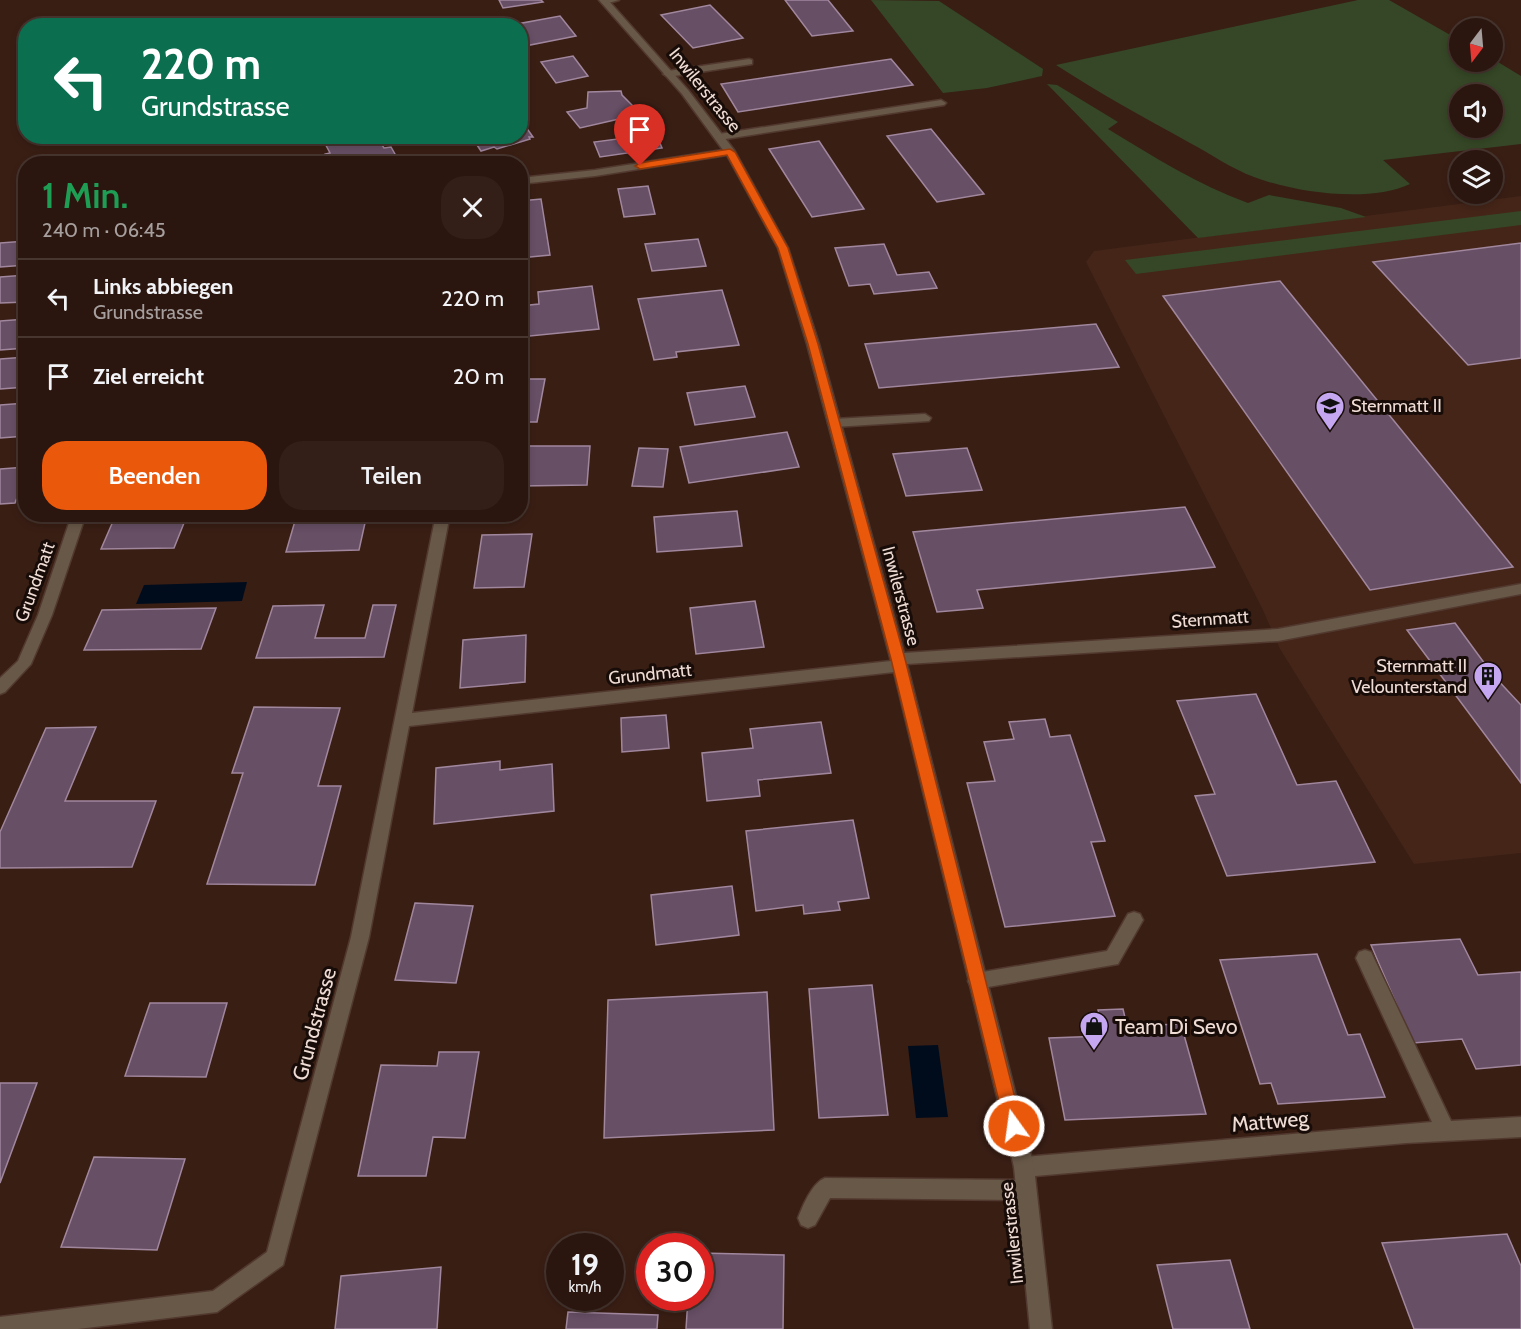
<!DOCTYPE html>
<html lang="de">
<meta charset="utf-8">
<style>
:root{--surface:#2b160f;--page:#331f18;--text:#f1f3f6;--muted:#a69f9e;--line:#47352f;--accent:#ea580c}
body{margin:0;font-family:Cabin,sans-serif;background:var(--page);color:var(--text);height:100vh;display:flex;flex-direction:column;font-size:22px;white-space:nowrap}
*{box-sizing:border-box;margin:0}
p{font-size:20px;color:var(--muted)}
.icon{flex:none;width:33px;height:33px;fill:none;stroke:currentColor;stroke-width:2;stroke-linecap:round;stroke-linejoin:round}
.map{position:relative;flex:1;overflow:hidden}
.side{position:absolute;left:18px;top:156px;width:510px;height:366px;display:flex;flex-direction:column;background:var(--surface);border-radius:24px;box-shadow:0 3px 9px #0003,0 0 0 2px var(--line)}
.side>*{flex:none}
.hud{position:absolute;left:18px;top:18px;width:510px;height:126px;border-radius:24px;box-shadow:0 3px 9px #0003,0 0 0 2px var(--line);background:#0b6e4f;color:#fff;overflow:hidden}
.needle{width:39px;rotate:196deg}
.tools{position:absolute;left:1449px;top:18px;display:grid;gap:12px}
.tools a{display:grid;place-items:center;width:54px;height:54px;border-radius:50%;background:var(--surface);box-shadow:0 3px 9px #0003,0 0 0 2px var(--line);font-size:30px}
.speed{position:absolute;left:546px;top:1233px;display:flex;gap:12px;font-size:30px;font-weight:700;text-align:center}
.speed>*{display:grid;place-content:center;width:78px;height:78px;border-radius:50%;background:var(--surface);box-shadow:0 3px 9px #0003,0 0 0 2px var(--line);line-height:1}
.speed small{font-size:15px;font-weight:400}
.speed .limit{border:9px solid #d22;background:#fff;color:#111}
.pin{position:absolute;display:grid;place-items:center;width:51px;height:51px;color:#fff;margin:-62px -26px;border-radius:50% 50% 50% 0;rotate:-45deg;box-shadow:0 0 6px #0007}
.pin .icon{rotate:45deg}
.me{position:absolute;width:66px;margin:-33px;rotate:346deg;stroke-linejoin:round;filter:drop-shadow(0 0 4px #0008)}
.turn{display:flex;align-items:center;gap:21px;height:126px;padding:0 24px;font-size:27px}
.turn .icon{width:78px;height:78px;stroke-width:2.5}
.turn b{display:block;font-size:42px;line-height:51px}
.round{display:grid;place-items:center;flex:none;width:63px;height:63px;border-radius:24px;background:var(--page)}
.headline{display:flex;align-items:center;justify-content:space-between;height:102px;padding:0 24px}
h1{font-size:36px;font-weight:600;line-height:45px;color:#1e9e55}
.button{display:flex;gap:12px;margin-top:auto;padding:12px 24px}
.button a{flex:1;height:69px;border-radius:24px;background:var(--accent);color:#fff;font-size:24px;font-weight:600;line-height:69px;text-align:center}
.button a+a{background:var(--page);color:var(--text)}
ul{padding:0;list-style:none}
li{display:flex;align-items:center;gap:18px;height:78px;padding:0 24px;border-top:2px solid var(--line)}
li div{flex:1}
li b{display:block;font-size:22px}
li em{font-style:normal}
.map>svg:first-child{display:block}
</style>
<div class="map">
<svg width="1521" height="1329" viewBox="0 0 1521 1329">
<rect width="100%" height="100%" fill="#391e14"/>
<!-- built -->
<polygon fill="#452518" points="1521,196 1521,853 1414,864 1280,649 1262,608 1086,262 1094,251"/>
<!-- green -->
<g fill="#354726" fill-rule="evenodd">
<polygon points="871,0 939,1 1043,69 1042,76 987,88 943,93"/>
<path d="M1358 0H1389L1459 40 1460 62H1492L1493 59 1521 76V144L1383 160 1410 184C1370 203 1296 193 1254 177 1232 169 1211 154 1190 143 1145 118 1099 93 1056 65ZM1460 94H1492V128H1460Z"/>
<path d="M1047 84 1057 85 1118 122 1108 129C1154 157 1198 185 1248 203L1269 195 1341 208 1366 217 1198 238Z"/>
<polygon points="1521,211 1521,225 1136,274 1125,260"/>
</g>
<!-- water -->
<g fill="#000c1c">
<polygon points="247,582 242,601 136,604 144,585"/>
<polygon points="938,1045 948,1117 916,1118 908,1046"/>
</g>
<!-- building -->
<g fill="#674f65" stroke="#a1879e" stroke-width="1.5">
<polygon points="499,0 541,0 543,2 503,8"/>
<polygon points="785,0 828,0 853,31 812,36"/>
<polygon points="710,5 743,38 693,48 661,15"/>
<polygon points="560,16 576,36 520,47 520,26 506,26"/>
<polygon points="573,56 588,76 556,83 541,62"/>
<polygon points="891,59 913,85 738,112 721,84"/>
<polygon points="621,91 622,95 636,109 619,119 580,128 567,112 587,108 588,92"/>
<polygon points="520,129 522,132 528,130 533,137 529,137 530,139 497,149 494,147 481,151 471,136 520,136"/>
<polygon points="931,129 984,194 937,202 887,136"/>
<polygon points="656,134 662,148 600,157 594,142"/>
<polygon points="321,136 376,136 384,148 391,147 399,161 405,160 408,164 344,164 343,162 326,164 325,154 330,153"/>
<polygon points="819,141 864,209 812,217 769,149"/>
<polygon points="648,186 655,214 624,217 618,189"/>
<polygon points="541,199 550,255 520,258 520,201"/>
<polygon points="698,239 706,266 652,271 645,244"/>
<polygon points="26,241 26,265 0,267 0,243"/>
<polygon points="1521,243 1521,358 1468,365 1373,262"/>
<polygon points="884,244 897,275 929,272 937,288 874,294 870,284 849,286 835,248"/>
<polygon points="26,275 26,302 0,303 0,277"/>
<polygon points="1280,281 1513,567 1370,590 1163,296"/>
<polygon points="592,286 599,329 520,337 520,306 539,304 538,292"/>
<polygon points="722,290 739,345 676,352 677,357 654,360 638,299"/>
<polygon points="26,319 26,348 0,350 0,321"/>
<polygon points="1096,324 1119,367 879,388 865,344"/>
<polygon points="26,357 26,387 0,389 0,359"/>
<polygon points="520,379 545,379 537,422 520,422"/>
<polygon points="745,386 755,417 695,425 687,393"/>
<polygon points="26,403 26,436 0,438 0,405"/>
<polygon points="787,432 799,467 689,483 680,447"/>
<polygon points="520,446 590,446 587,485 520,486"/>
<polygon points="639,448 668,449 663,487 632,486"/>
<polygon points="967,448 982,490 906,496 893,454"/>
<polygon points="26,467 26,474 15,503 0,504 0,469"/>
<polygon points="1185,507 1215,567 977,590 983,608 937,612 913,532"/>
<polygon points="737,511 742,546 657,552 654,517"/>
<polygon points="297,514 367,514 359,550 286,552"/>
<polygon points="186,518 174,548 101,549 114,519"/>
<polygon points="532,534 524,587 474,588 482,535"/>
<polygon points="755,601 764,647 696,654 690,608"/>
<polygon points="324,605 315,638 365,638 373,605 396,605 384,657 256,658 273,606"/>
<polygon points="216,608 201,649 84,650 102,610"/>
<polygon points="1455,623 1493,675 1521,705 1521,783 1407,630"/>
<polygon points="526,635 525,682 460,688 463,640"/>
<polygon points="1256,694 1297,785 1336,781 1375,862 1227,876 1195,796 1215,794 1177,701"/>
<polygon points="254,707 340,708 318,786 341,786 315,885 207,884 243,773 232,773"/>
<polygon points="666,715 669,748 622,752 621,718"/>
<polygon points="1045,719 1050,737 1070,735 1105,841 1091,842 1115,916 1005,927 967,783 995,781 984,742 1014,739 1009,722"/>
<polygon points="821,722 831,773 758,780 760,796 707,801 702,753 753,748 750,729"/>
<polygon points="96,727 65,801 156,801 132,867 0,868 0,832 46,728"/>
<polygon points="500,761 500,770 552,764 554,811 434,824 436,768"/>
<polygon points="853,820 869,898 838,902 840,910 804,914 803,905 756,911 746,831"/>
<polygon points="732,886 739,935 656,945 651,895"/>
<polygon points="415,903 473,906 456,983 395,980"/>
<polygon points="1460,939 1478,975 1521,972 1521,1065 1476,1069 1462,1039 1413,1043 1371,945"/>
<polygon points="1317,954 1348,1035 1360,1034 1385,1097 1278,1104 1271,1083 1260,1084 1220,960"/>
<polygon points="872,985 888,1115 819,1118 809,989"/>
<polygon points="767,992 774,1130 604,1138 608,1000"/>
<polygon points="150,1003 227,1003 206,1077 125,1076"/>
<polygon points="1123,1009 1127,1026 1181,1024 1206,1114 1065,1120 1049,1038 1104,1036 1098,1010"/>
<polygon points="439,1052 479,1052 465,1138 433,1137 426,1176 358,1176 381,1065 437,1066"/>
<polygon points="0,1083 37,1083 0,1183"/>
<polygon points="94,1157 185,1159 157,1250 61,1247"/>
<polygon points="1507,1234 1521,1266 1521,1329 1414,1329 1382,1243"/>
<polygon points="700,1253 784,1255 783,1329 686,1329 688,1298 700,1298"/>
<polygon points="1230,1260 1250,1329 1173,1329 1157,1265"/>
<polygon points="441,1267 437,1329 335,1329 341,1276"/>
<polygon points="568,1312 658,1315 657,1329 566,1329"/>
</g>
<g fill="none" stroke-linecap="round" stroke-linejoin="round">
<!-- lane casing -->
<g stroke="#52392f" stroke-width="3">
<g id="lane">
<polygon points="601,0 619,0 605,4"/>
<polygon points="749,59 752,60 752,64 668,77 663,74 668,71"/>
<polygon points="941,100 946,103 944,105 719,140 714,137 719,134"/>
<polygon points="925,414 931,418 929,421 834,427 828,423 834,419"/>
<polygon points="72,514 86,514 52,615 31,664 5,692 0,694 0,678 18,661 38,615"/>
<polygon points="1134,912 1140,914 1143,920 1118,964 977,989 971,987 968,981 971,975 977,973 1107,951 1128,914"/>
<polygon points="1365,950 1371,952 1451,1121 1521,1117 1521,1137 1406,1143 1024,1177 1017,1174 1014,1167 1017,1160 1024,1157 1432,1122 1356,958 1359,952"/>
<path d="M825 1178 1026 1180 1033 1183 1036 1190 1033 1197 1026 1200 830 1198 815 1225 808 1228 801 1225 798 1218C803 1205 812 1183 825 1178Z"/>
</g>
</g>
<!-- street casing -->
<g stroke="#52392f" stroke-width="3">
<polygon id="street" points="599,0 608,0 688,90 734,150 788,248 819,344 904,653 1278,629 1521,584 1521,594 1278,641 907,664 1034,1167 1052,1329 1030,1329 1014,1167 894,672 409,726 369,937 283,1265 217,1312 78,1329 0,1329 0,1317 213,1291 267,1252 351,937 436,514 450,514 412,713 891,661 807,344 778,248 727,155 595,176 520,184 520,178 595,170 723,150 682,94"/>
</g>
<!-- lane -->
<use href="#lane" fill="#685848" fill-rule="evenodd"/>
<!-- street -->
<use href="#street" fill="#685848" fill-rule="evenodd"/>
</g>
<!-- route -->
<polygon fill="#ea580c" stroke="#983908" stroke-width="1.5" points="730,149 735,152 788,248 818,344 905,659 1022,1126 1020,1132 1014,1135 1007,1132 1005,1126 891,659 808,344 778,248 727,155 640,169 635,166 640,163"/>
<!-- icons -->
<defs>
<g id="school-pin" transform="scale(1.5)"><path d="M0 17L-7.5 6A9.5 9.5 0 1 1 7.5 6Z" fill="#c5a7f1" stroke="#180c08"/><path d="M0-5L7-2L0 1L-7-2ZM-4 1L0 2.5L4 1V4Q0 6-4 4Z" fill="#111"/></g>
<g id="building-pin" transform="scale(1.5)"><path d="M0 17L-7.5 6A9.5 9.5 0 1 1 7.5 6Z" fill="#c5a7f1" stroke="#180c08"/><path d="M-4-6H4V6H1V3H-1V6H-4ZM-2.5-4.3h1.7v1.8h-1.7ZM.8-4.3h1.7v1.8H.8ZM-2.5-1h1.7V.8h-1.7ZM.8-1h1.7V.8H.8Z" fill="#111"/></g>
<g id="shop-pin" transform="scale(1.5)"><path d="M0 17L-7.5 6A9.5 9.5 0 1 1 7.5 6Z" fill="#c5a7f1" stroke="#180c08"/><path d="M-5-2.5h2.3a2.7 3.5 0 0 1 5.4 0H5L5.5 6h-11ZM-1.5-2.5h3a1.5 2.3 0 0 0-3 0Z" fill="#111"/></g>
</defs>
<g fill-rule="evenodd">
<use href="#school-pin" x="1330" y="406"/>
<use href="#building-pin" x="1488" y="676"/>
<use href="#shop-pin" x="1094" y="1026"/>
</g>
<g text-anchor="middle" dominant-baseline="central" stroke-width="6" stroke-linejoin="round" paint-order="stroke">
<!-- street labels -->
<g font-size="18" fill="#efdcd5" stroke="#180c08">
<text transform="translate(705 90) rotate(51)">Inwilerstrasse</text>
<text transform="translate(35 582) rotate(-70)">Grundmatt</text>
<text transform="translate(901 596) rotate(75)">Inwilerstrasse</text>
<text transform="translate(1210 619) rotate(-4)">Sternmatt</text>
<text transform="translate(650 674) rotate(-6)">Grundmatt</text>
<text transform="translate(1012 1233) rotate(-96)">Inwilerstrasse</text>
</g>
<!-- poi labels -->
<g font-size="18" fill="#efdcd5" stroke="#180c08" text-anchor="start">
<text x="1351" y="406">Sternmatt II</text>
<text x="1467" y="666" text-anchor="end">Sternmatt II<tspan x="1467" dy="21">Velounterstand</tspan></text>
</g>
<!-- near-street labels -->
<g font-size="21" fill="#efdcd5" stroke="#180c08">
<text transform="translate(314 1024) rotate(-75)">Grundstrasse</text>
<text transform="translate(1270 1121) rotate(-5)">Mattweg</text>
</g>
<!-- near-poi labels -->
<g font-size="21" fill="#efdcd5" stroke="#180c08" text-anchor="start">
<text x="1115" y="1026">Team Di Sevo</text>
</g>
</g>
</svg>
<div class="tools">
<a><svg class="needle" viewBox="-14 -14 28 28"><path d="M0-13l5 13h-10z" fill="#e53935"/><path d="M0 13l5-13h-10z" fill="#a69f9e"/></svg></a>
<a><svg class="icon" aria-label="sound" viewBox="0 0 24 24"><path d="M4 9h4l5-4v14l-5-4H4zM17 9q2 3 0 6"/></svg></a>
<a><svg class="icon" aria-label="layers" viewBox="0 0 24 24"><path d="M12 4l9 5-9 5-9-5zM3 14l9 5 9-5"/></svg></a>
</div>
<div class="speed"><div>19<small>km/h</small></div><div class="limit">30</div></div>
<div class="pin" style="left:640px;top:166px;background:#d93025"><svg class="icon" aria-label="arrive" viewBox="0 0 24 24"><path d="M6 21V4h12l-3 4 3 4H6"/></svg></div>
<svg class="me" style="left:1014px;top:1126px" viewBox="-20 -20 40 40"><circle r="17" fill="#ea580c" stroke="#fff" stroke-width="3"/><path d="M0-11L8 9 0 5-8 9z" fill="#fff"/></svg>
<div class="hud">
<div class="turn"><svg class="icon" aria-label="left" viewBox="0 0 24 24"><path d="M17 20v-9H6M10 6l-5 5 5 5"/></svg><div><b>220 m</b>Grundstrasse</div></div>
</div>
<section class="side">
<div class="headline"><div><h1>1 Min.</h1><p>240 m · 06:45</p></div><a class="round"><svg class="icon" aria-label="close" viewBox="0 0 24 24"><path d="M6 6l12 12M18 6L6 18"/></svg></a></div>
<ul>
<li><svg class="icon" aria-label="left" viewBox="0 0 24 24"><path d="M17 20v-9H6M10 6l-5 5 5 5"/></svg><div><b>Links abbiegen</b><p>Grundstrasse</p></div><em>220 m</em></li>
<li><svg class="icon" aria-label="arrive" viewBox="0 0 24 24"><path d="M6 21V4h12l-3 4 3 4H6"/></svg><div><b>Ziel erreicht</b></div><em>20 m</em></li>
</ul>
<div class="button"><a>Beenden</a><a>Teilen</a></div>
</section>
</div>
